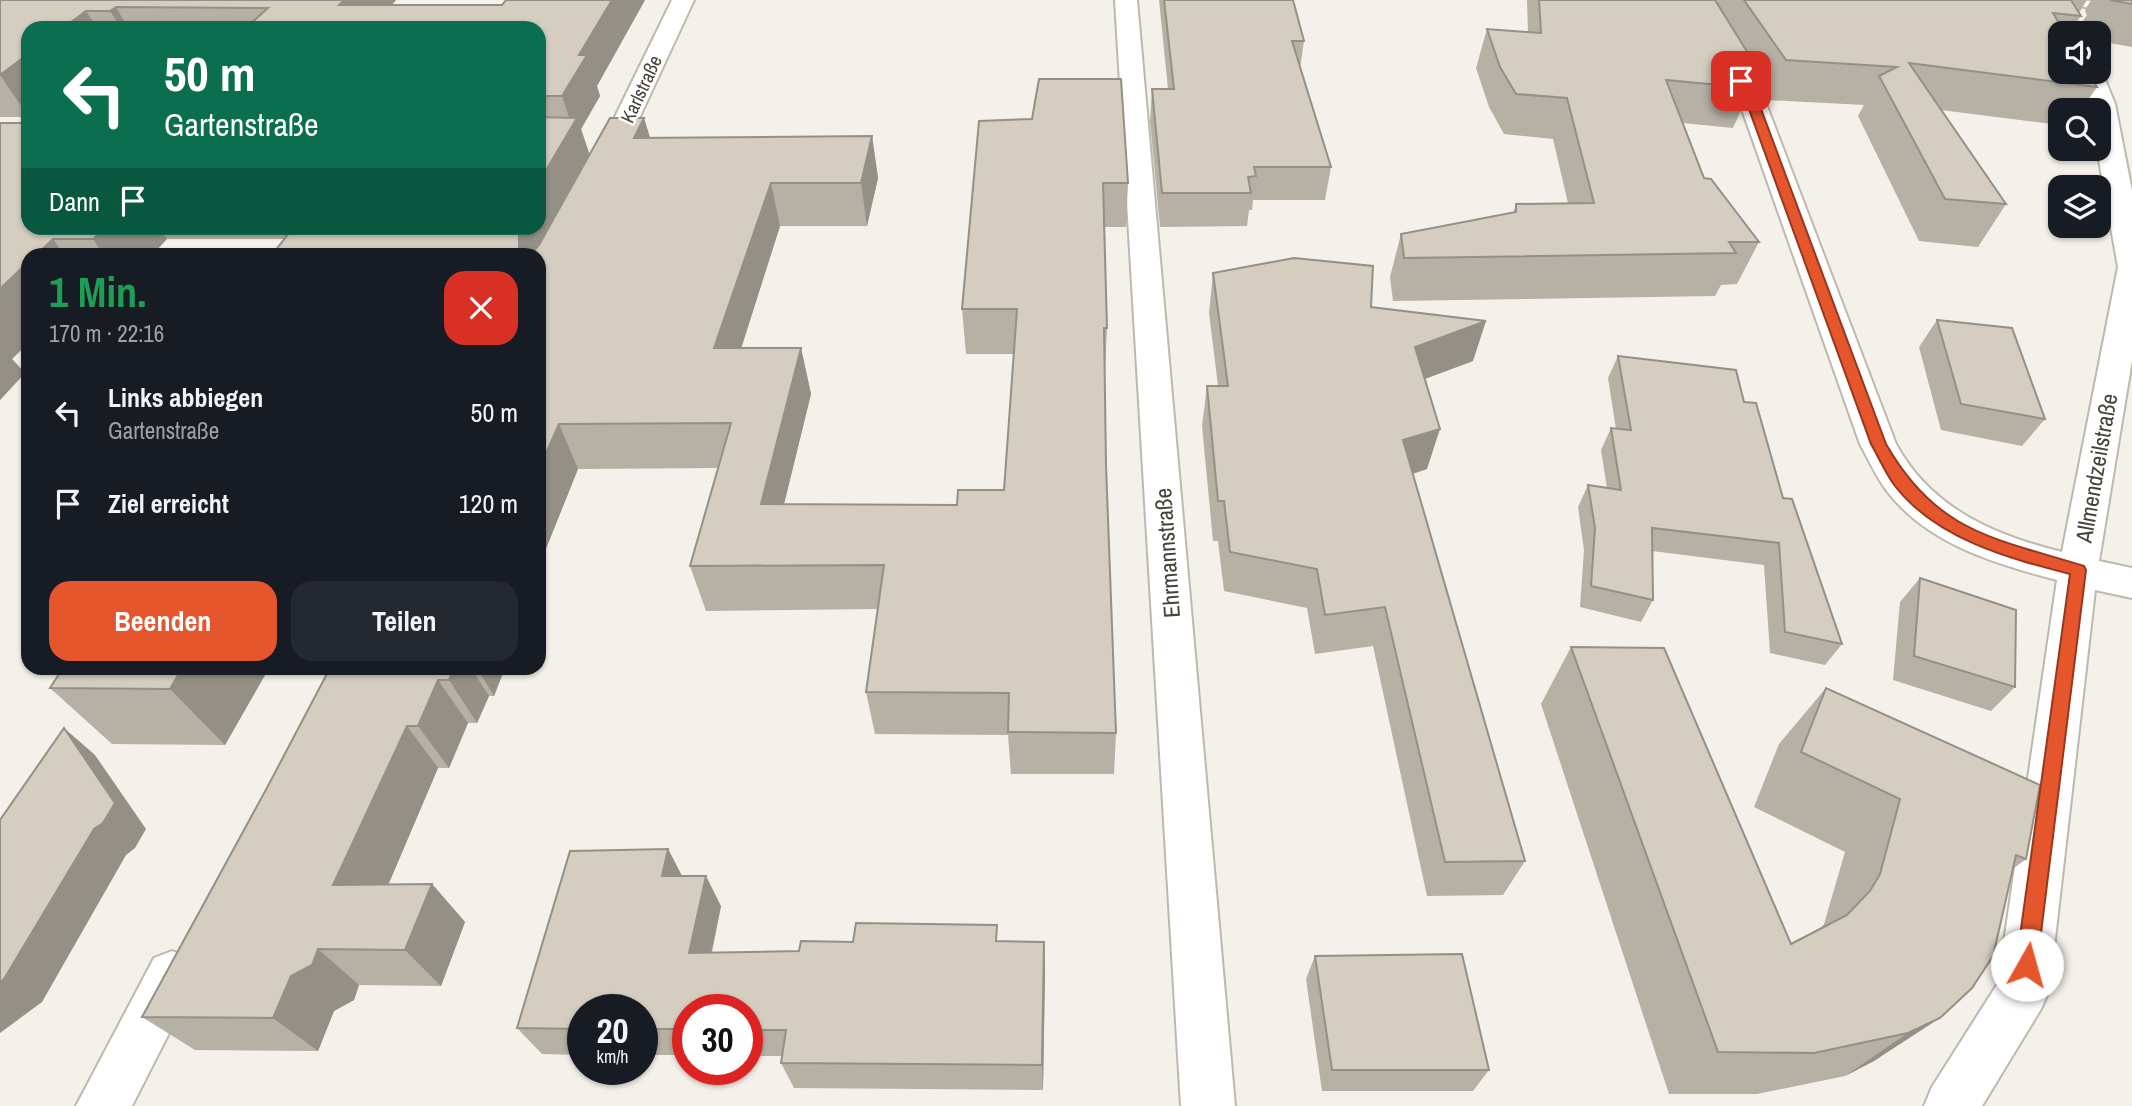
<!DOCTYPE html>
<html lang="de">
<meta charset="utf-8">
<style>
:root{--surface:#171b24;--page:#242831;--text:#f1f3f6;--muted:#9ea1a6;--accent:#e6562d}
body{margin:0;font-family:"Archivo Narrow",sans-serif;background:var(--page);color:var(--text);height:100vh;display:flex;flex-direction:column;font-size:26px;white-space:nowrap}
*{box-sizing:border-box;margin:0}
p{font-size:23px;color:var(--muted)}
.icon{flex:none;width:38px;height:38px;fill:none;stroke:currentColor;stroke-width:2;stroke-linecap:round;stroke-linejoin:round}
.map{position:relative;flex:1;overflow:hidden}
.details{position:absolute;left:21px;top:248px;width:525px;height:427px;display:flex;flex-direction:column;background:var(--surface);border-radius:21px;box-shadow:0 2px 5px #0004}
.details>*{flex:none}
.hud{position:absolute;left:21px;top:21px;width:525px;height:214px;border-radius:21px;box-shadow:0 2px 5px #0004;background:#0b6e4f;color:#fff;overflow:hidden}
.fabs{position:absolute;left:2048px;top:21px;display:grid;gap:14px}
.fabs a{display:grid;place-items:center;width:63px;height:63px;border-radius:14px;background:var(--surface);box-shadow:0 2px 5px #0004;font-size:35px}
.speed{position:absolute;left:567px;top:994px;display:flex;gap:14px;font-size:35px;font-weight:700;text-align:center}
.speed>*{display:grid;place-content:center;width:91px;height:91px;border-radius:50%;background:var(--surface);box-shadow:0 2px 5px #0004;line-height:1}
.speed small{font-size:18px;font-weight:400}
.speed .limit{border:10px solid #d22;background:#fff;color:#111}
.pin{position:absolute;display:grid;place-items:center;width:60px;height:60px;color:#fff;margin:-30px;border-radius:14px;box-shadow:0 4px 10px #0006}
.me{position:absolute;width:77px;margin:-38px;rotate:7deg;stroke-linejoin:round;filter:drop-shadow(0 0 5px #0008)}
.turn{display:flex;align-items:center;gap:24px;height:147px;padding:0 28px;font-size:32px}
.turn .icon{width:91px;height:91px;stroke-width:2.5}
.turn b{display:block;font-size:49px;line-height:60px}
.then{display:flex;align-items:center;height:66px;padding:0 28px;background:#0003;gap:14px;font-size:26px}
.round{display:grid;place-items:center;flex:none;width:74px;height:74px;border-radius:21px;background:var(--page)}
.summary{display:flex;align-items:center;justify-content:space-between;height:119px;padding:0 28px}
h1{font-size:42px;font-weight:800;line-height:52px;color:#1e9e55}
.action{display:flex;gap:14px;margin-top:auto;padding:14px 28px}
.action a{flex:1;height:80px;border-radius:21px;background:var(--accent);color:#fff;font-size:28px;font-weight:800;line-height:80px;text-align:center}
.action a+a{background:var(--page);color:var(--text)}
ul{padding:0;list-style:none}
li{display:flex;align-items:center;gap:21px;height:91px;padding:0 28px}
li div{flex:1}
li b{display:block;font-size:26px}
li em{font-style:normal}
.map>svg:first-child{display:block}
</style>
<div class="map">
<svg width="2132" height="1106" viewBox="0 0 2132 1106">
<rect width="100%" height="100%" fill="#f3f1e9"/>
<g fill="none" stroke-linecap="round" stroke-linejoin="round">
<!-- minor casing -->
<g stroke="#beb9ac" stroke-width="4">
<g id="minor">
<polygon points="672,0 694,0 617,166 614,172 594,172 591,166"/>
<polygon points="1115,0 1137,0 1235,1106 1181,1106"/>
<path d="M1679 0H1701L1765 101 1896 444C1931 508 1993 535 2062 552L2118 267 2097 149 2098 110H2091L2079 72H2098L2100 67 2115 104 2132 191V360L2099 561 2132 568V598L2095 590 2049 991 2041 1009 1982 1106H1924L1932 1087 1998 983 2057 580C1996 564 1927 544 1887 491 1876 477 1869 460 1860 444L1739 101Z"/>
<polygon points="2073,0 2132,3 2132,17 2076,5"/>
<polygon points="172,951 190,958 198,976 132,1106 76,1106 154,958"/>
</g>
</g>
<!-- minor -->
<use href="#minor" fill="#fff" fill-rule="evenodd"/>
</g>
<!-- wall -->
<g fill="#b6b0a5">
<polygon points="0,0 396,0 392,5 502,5 506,0 645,0 597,86 600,96 581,129 590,155 610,118 644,118 650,138 872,136 878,178 867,226 780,226 741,348 801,348 811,394 784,504 957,505 958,490 1004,490 1014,354 966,354 962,309 979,121 1032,119 1039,79 1121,79 1128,183 1126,227 1104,227 1107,328 1105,373 1106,465 1116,733 1114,774 1011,774 1008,735 875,734 866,692 878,609 706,611 690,566 718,468 578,469 539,566 539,256 271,256 284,239 167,239 151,256 28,256 28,343 12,359 25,373 0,400 0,123 28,123 28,228 539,228 539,28 28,28 28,117 0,117"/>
<polygon points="1159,0 1293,0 1304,41 1300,69 1331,167 1325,200 1253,200 1252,210 1249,210 1247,226 1160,227 1150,121 1152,89 1168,89"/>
<polygon points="1527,0 2087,0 2079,13 2081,16 2069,33 2060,33 2097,87 2081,110 2060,110 2060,125 1941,110 2006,204 1978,247 1919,241 1858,116 1864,105 1767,100 1747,68 1745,72 1751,88 1733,128 1683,123 1704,178 1759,242 1737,284 1721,285 1715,296 1393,301 1390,277 1401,234 1513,213 1516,204 1568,203 1553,139 1504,134 1489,107 1476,68 1487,29 1528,32"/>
<polygon points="2091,0 2132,0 2132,47 2098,41 2098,33 2075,33 2087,15 2085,10"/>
<polygon points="1213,273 1371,307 1473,361 1425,379 1427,469 1413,474 1525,861 1503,895 1427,896 1373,646 1315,654 1307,608 1224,591 1218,541 1213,541 1202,426 1207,386 1218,386 1209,313"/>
<polygon points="1937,320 2045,419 2022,446 1941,430 1919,347"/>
<polygon points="1618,356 1744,402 1842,644 1825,665 1770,653 1764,565 1652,551 1653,600 1641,622 1580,607 1584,550 1578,507 1588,485 1607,488 1601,450 1611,428 1616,429 1608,378"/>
<polygon points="1920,578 2015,687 1991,711 1893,680 1900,602"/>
<polygon points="1571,647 1791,944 1822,927 1824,924 1845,852 1754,807 1779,744 1826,688 2026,859 2013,869 1972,988 1874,1061 1845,1076 1757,1094 1669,1094 1541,704"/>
<polygon points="269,668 225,745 112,744 50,688"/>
<polygon points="330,668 505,668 494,696 489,696 477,723 468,723 449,768 438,768 388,885 432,884 465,922 441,986 359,985 354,1000 334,1011 318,1051 195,1050 142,1017 269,784"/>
<polygon points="668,849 682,876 721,906 712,953 799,951 853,942 1044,942 1045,971 1043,1090 794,1088 781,1063 782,1056 747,1056 747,1010 688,1010 688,1055 642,1055 642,1010 583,1010 583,1055 542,1054 517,1028"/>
<polygon points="1315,956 1489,1070 1473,1091 1322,1091 1306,979"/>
</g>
<!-- shaded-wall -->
<g fill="#949086">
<polygon points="344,0 396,0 372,28 339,5"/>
<polygon points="612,0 645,0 597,86 600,96 581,129 591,160 538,256 520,256 519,228 539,228 539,182 572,127 562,96 579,55"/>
<polygon points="116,7 128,28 121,28 110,11"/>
<polygon points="86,11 97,28 63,28"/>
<polygon points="28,54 28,116 0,75"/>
<polygon points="644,118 657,161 634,138"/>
<polygon points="872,136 878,178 867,226 861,183"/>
<polygon points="771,183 780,226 727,393 714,348"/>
<polygon points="105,228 159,228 167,239 151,256 104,256 93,239"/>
<polygon points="53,239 65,256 35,256"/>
<polygon points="28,262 28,343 12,359 25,373 0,400 0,289"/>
<polygon points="1486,321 1473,361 1403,387 1415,347"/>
<polygon points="801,348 811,394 773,549 761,504"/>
<polygon points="559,424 578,469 539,566 539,469"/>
<polygon points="1440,429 1427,469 1392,480 1403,440"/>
<polygon points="182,668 269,668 225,745 170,689"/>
<polygon points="454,668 471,668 489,696 477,723 449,680"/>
<polygon points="477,668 505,668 494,696"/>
<polygon points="438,680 468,723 449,768 418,726"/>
<polygon points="407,726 438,768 372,923 333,885"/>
<polygon points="64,728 95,755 146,829 135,848 126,855 42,1002 0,1033 0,982 94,829"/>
<polygon points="668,849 684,880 662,876"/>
<polygon points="706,876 721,906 705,982 689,953"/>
<polygon points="432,884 465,922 441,986 405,950"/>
<polygon points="1044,942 1045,971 1043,1090 1042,1065"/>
<polygon points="318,949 359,985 354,1000 334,1011 318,1051 273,1018 291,976"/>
<polygon points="1940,1018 1874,1061 1845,1076 1908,1033"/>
</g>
<!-- building -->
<g fill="#d4cdc0" stroke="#949086" stroke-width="2">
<polygon points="0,0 344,0 339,5 502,5 506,0 612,0 579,55 587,55 562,96 539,96 539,28 283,28 286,26 248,26 268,8 116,7 110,11 86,11 63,28 28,28 28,54 0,75"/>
<polygon points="1164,0 1293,0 1304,41 1292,41 1331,167 1254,167 1256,176 1248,177 1251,193 1162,193 1152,89 1174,89"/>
<polygon points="1539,0 1715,0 1751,58 1740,57 1751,88 1666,80 1704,178 1711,179 1759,242 1729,242 1736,253 1404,258 1401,234 1516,212 1516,204 1594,203 1567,98 1516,94 1500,67 1487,29 1541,33"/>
<polygon points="1744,0 2071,0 2081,16 2053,13 2065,33 2060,33 2060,72 2088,72 2097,87 1909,63 2006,204 1945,199 1879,76 1897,67 1786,60"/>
<polygon points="2110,0 2132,0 2132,4"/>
<polygon points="1039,79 1121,79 1128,183 1103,183 1107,328 1104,328 1106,465 1116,733 1008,732 1009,693 866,692 884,565 690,566 731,423 559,424 539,469 539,256 271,256 293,228 519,228 519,255 533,252 539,245 610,118 644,118 634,138 872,136 861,183 771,183 714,348 801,348 761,504 957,505 958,490 1004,490 1017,309 962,309 979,121 1032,119"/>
<polygon points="539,117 577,118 539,182"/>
<polygon points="0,123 28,123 28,228 105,228 93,239 53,239 35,256 28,256 28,262 0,289"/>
<polygon points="1294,258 1373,266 1371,307 1486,321 1415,347 1440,429 1403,440 1525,861 1445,862 1385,607 1325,615 1317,569 1230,552 1224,501 1218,501 1207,386 1228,386 1213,273"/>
<polygon points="1937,320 2012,328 2045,419 1961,404"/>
<polygon points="1618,356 1736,370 1744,402 1756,403 1783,498 1792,499 1842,644 1785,632 1779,543 1652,528 1653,600 1591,586 1595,528 1588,485 1621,490 1611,428 1631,430"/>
<polygon points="1920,578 2016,610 2015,687 1914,656"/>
<polygon points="1571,647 1664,648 1791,944 1847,915 1870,891 1880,874 1900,799 1801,752 1826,688 2040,785 2026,859 2016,855 1993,956 1972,988 1940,1018 1908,1033 1814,1053 1718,1052"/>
<polygon points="63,668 182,668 170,689 50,688"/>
<polygon points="330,668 454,668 449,680 438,680 418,726 407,726 333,885 432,884 405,950 318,949 312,965 291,976 273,1018 142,1017 269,784"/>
<polygon points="64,728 115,803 103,823 94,829 4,979 0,982 0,820"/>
<polygon points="668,849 662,876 706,876 689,953 799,951 801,941 853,942 856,923 997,925 996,941 1044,942 1042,1065 781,1063 786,1030 747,1030 747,1010 688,1010 688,1029 642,1029 642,1010 583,1010 583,1029 517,1028 570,851"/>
<polygon points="1462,954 1489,1070 1332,1070 1315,956"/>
</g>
<!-- route -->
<path fill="#e6562d" stroke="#96381d" stroke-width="2" d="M1738 79H1745L1758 101 1886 444C1937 533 1994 538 2084 566L2086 570 2037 965 2034 972 2027 975 2019 972 2016 965 2070 574C2008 558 1936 539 1895 486 1886 474 1879 458 1871 444Z"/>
<g text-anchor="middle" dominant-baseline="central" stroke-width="5" stroke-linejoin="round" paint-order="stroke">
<!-- far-street labels -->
<g font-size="19" fill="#464238" stroke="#fff">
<text transform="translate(641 89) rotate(-65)">Karlstraße</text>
</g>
<!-- street labels -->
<g font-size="23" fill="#464238" stroke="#fff">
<text transform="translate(2096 468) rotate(-80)">Allmendzeilstraße</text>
<text transform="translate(1167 553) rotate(-94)">Ehrmannstraße</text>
</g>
</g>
</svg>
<div class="fabs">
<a><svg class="icon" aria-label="sound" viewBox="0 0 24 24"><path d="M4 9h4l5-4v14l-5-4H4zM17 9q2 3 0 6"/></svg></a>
<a><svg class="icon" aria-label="search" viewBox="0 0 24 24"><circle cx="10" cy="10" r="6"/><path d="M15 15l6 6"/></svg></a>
<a><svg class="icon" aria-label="layers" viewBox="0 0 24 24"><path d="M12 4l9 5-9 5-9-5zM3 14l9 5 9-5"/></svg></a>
</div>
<div class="speed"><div>20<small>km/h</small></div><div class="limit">30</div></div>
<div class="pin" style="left:1741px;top:81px;background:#d93025"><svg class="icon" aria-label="arrive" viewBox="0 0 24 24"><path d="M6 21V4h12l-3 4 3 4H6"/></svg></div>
<svg class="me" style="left:2027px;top:965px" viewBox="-20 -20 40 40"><circle r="19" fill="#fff"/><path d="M0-13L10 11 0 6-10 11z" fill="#e6562d"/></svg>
<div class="hud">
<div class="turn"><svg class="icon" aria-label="left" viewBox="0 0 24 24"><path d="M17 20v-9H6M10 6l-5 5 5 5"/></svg><div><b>50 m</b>Gartenstraße</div></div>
<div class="then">Dann<svg class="icon" aria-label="arrive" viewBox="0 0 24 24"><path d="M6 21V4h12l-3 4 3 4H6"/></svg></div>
</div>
<section class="details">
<div class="summary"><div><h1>1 Min.</h1><p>170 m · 22:16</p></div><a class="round" style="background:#d93025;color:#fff"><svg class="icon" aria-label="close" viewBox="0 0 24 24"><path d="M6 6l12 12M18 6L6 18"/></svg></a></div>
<ul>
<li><svg class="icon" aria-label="left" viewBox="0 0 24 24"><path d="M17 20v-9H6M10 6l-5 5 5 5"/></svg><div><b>Links abbiegen</b><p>Gartenstraße</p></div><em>50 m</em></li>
<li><svg class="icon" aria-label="arrive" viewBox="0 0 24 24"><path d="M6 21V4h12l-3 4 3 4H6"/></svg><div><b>Ziel erreicht</b></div><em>120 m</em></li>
</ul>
<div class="action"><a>Beenden</a><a>Teilen</a></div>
</section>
</div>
